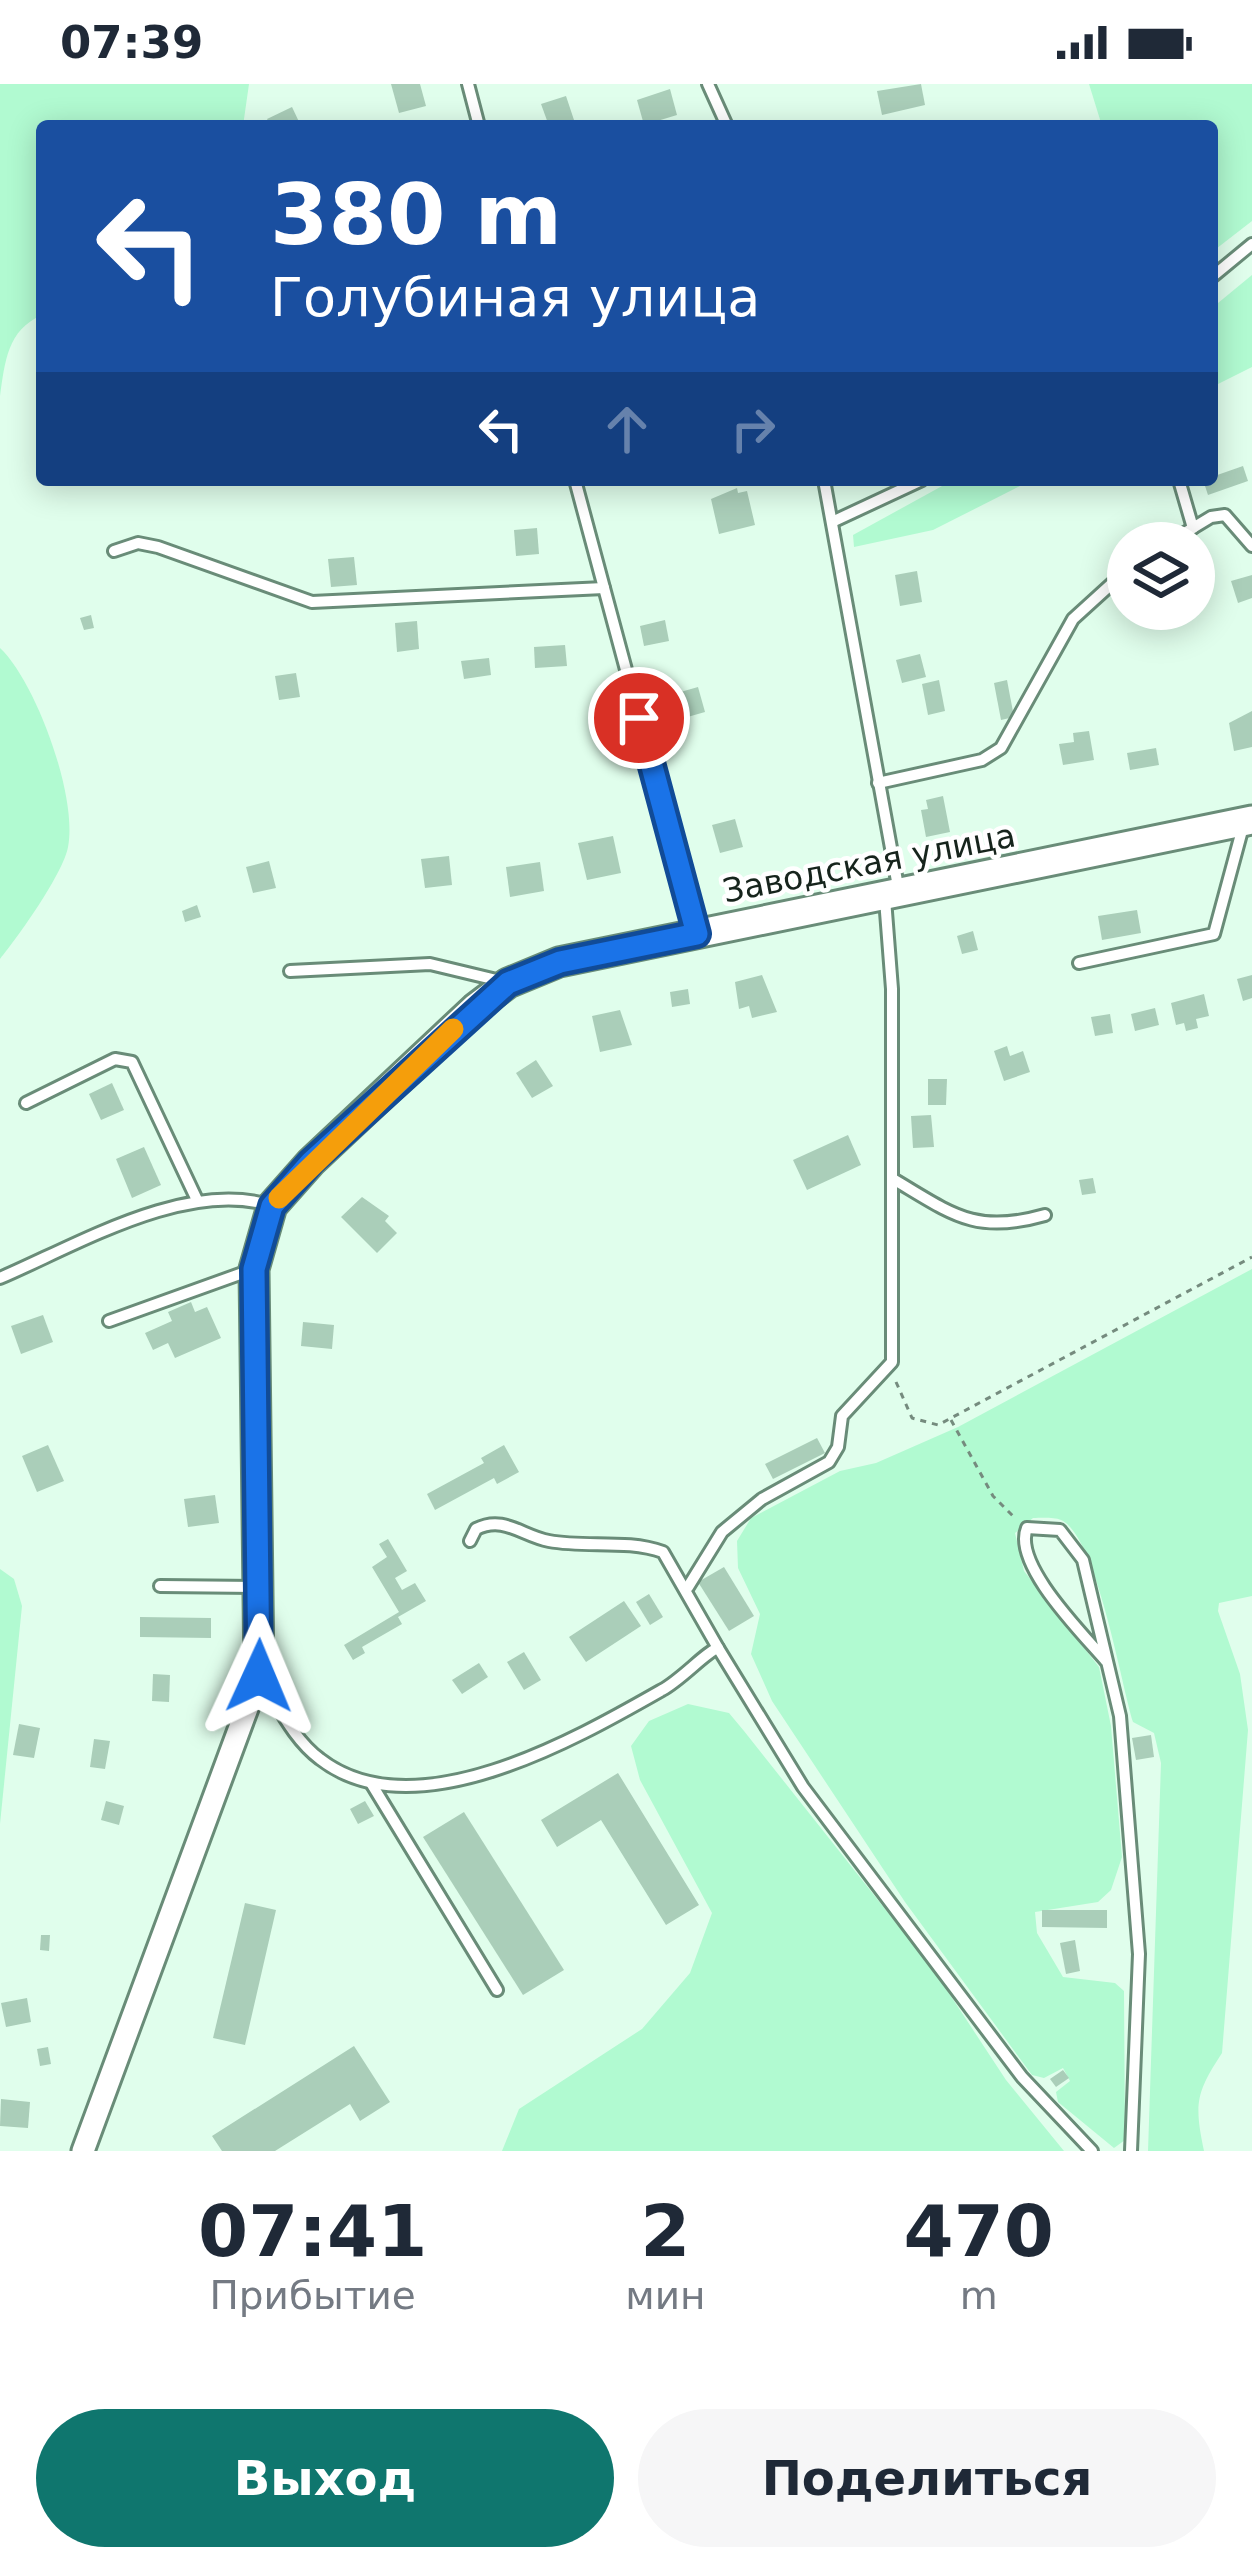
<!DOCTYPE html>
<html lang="ru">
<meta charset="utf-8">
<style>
:root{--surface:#fff;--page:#f6f6f7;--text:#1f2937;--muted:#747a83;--accent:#0f766e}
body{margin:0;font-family:"DejaVu Sans",sans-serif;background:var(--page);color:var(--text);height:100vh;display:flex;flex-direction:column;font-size:45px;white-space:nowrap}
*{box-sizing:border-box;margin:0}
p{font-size:39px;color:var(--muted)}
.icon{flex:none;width:66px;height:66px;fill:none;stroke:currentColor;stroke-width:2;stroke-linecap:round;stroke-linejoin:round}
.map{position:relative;height:2067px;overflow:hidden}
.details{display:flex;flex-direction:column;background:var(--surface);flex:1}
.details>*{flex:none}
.guide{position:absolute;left:36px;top:36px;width:1182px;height:366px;border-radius:12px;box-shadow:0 6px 30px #0003;background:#1a4fa0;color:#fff;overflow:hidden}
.tools{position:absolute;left:1107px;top:438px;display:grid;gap:24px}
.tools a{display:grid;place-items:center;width:108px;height:108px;border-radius:50%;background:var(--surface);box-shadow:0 6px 30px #0003;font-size:60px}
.pin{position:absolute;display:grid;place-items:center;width:102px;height:102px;color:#fff;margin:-51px;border:6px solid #fff;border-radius:50%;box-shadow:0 3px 12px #0007}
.me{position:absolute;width:132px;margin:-66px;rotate:1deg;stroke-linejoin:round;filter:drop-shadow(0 0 9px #0008)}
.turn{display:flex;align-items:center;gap:42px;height:252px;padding:0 36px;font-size:54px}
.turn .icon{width:156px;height:156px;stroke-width:2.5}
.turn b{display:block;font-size:84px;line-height:102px}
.lanes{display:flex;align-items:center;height:114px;padding:0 36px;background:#0003;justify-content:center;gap:60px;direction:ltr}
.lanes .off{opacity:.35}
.eta{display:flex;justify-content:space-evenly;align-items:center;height:204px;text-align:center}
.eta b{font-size:72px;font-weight:700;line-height:84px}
.button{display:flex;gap:24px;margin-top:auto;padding:24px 36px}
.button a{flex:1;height:138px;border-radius:72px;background:var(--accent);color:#fff;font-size:48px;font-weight:700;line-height:138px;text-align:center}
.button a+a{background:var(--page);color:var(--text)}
.status{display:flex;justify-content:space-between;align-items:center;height:84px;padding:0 60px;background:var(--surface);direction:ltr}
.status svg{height:33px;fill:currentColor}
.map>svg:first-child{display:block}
</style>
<div class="status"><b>07:39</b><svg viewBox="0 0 49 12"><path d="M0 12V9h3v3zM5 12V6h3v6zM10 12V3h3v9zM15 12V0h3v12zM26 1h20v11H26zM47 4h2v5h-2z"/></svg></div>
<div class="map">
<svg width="1252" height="2067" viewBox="0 0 1252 2067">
<rect width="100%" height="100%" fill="#e0feec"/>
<!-- green -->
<g fill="#b1fad1">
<path d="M0 0H249L243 42H42V231C7 246 5 278 0 312Z"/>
<polygon points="1089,0 1252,0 1252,137 1212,168 1212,42 1102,42"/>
<polygon points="1252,191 1252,283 1212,303 1212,224"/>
<polygon points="953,396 1032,396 933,446 854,463 853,451"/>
<path d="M0 564C36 598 78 713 68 763 63 790 18 853 0 875Z"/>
<path d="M1252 1185V1512L1219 1519 1218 1527 1240 1590 1248 1646 1222 1969C1196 2009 1194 2019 1204 2067H1148L1161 1679 1154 1649 1133 1638C1121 1599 1096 1451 1061 1436 1054 1433 1041 1434 1033 1434L1015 1449 1024 1487 1099 1583 1111 1642 1122 1773 1111 1806 1098 1818 1035 1828 1037 1849 1063 1893 1115 1899 1124 1907 1125 2056 1114 2064 1058 2018 1056 2008 1070 1997 1063 1984 1044 1994 1032 1991 905 1818 772 1617 751 1570 760 1530 738 1484 737 1457 751 1434 840 1387 876 1379 958 1343Z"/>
<polygon points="0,1485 14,1495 22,1522 0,1740"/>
<polygon points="688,1620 729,1629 744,1647 935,1888 1006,1996 1064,2067 502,2067 519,2025 642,1945 690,1889 712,1829 640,1696 631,1662 649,1637"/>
</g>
<!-- building -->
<g fill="#aaceb9">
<polygon points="391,0 420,0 426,22 399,29"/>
<polygon points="921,0 925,21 882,31 877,7"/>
<polygon points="670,5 677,31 644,41 637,16"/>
<polygon points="566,12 576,42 549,42 541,20"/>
<polygon points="292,23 301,42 271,42 267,35"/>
<polygon points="1243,382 1248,397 1208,411 1203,396"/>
<polygon points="737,404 738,409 747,407 755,441 719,450 711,415"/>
<polygon points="537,444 539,470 516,472 514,446"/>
<polygon points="354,473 357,501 331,503 328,475"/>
<polygon points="917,487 922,518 900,522 895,491"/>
<polygon points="1252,491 1252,514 1238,519 1231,497"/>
<polygon points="91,531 94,544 84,546 80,534"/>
<polygon points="665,536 669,557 644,562 640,542"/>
<polygon points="417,537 419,565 397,568 395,539"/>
<polygon points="565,561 567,582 535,584 534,563"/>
<polygon points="920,570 926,593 902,599 896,576"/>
<polygon points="489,574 491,591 464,595 461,577"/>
<polygon points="296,589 300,613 279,616 275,592"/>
<polygon points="939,596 945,627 928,631 922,600"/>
<polygon points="1007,596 1014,633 1001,636 994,599"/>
<polygon points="698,603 705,628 677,636 670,611"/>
<polygon points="1252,627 1252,663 1234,667 1229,639"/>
<polygon points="1089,647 1094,676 1063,681 1059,660 1074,658 1073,649"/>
<polygon points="1156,664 1159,681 1130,686 1127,669"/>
<polygon points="943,712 950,748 926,753 921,726 928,725 926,716"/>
<polygon points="735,735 743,763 720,769 712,741"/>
<polygon points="613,752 621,789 587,796 578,759"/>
<polygon points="449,772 452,801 425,804 421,775"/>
<polygon points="269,777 276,804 253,809 246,783"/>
<polygon points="540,778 544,807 510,813 506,783"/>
<polygon points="197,821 201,833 185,838 182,827"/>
<polygon points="1137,826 1141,849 1102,856 1098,832"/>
<polygon points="973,847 978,866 962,870 957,852"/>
<polygon points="762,891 777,928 752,934 749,922 739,925 735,898"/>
<polygon points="1252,891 1252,914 1243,917 1237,895"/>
<polygon points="688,905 690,920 672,923 670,908"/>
<polygon points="1204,910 1209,932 1196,935 1198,944 1186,947 1184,939 1176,941 1171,919"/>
<polygon points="1155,924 1159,941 1135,947 1131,930"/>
<polygon points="620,926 632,961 600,968 592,932"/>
<polygon points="1110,930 1113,949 1095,952 1091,933"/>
<polygon points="1007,962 1010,972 1023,967 1030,988 1004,997 994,967"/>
<polygon points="536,976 553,1002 532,1014 516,989"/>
<polygon points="928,995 947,995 946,1021 928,1021"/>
<polygon points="112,999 124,1026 101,1036 89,1010"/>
<polygon points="931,1031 934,1063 913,1064 911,1032"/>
<polygon points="848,1051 861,1081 807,1106 793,1076"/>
<polygon points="144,1063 161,1101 132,1114 116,1075"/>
<polygon points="1093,1094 1096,1109 1082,1111 1079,1096"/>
<polygon points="362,1113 389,1132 385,1137 397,1149 377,1169 341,1133"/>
<polygon points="191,1218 195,1228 207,1223 221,1254 175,1274 168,1259 153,1266 145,1249 172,1237 168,1228"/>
<polygon points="43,1231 53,1258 21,1270 11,1242"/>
<polygon points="303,1238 334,1241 332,1265 301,1262"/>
<polygon points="817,1354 825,1369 773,1395 765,1380"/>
<polygon points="48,1361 64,1397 37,1408 22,1372"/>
<polygon points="504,1361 519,1388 497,1400 494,1394 435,1426 427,1410 484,1379 481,1374"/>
<polygon points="215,1411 219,1439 188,1443 184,1415"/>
<polygon points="388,1455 407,1487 395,1494 402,1506 415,1499 426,1517 398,1533 402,1540 362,1563 365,1569 353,1576 344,1561 399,1528 372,1483 387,1473 379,1460"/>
<polygon points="724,1483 754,1532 729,1547 698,1498"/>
<polygon points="649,1510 663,1533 650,1541 636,1518"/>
<polygon points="624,1517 641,1542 586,1578 569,1553"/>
<polygon points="140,1533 211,1534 211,1554 140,1553"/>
<polygon points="524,1568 541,1596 524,1606 507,1578"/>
<polygon points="479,1579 488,1593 462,1610 452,1596"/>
<polygon points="153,1590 170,1591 169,1618 152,1617"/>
<polygon points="19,1640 40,1644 34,1674 13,1671"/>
<polygon points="1151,1651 1154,1673 1136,1676 1132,1654"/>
<polygon points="94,1655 110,1657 105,1685 90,1683"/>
<polygon points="618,1689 699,1821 666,1841 601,1736 557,1763 541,1736"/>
<polygon points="106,1717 124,1722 119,1741 101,1736"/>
<polygon points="365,1717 374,1732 358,1740 350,1725"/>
<polygon points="464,1728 564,1886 523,1911 423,1753"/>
<polygon points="245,1819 276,1826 245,1961 213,1954"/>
<polygon points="1042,1826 1107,1826 1107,1844 1042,1843"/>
<polygon points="41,1851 50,1851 49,1867 40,1866"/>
<polygon points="1075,1856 1080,1887 1066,1890 1060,1859"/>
<polygon points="27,1914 31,1938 6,1943 1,1919"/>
<polygon points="354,1962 390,2018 360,2037 350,2020 275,2067 222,2067 212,2052"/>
<polygon points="48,1963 51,1980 40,1982 37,1965"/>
<polygon points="1063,1986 1069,1994 1056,2003 1050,1995"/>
<polygon points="1,2015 30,2018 28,2044 0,2042"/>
</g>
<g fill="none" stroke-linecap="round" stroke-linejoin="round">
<!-- lane casing -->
<g stroke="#698c78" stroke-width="16">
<g id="lane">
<polyline points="468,0 479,42"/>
<polyline points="708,0 727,42"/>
<polyline points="1212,193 1252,160"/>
<polyline points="575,396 696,846"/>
<polyline points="824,396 899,808"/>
<polyline points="1179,396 1193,444"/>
<polyline points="832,438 922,396"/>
<polyline points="1168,459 1211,433 1225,431 1252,462"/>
<polyline points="114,467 138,459 158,463 312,518 604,504"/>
<polyline points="878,699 982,676 1001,664 1073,535 1128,485"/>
<polyline points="1079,879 1214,850 1244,739"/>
<polyline points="290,887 430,880 505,898"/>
<polyline points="26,1019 115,975 132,978 197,1116"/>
<path d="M893 1095C952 1130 975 1151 1045 1131"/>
<path d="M0 1194C77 1161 185 1096 269 1121"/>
<polyline points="109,1237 251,1186"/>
<path d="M470 1457 476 1445C504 1431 522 1452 549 1457 587 1464 626 1455 663 1468L718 1564"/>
<polyline points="160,1502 257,1503"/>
<polyline points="688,1503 722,1448 762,1415 829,1378 838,1363 842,1332 892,1278 892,905 885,815"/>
<path d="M1106 1577C1083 1550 1012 1480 1027 1444L1060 1446 1083 1476 1120 1632 1139 1870 1131 2067"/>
<path d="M260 1594C278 1621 293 1655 320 1675 414 1748 576 1655 662 1606 681 1596 707 1567 718 1564L803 1703 1022 1993 1092 2067"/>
<polyline points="371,1699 497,1906"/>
</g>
</g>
<!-- street casing -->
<g stroke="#698c78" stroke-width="27">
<polyline id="street" points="83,2067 259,1592"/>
</g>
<!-- secondary casing -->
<g stroke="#698c78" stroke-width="33">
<polyline id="secondary" points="259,1592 254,1185 272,1122 311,1078 475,924 508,899 559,878 1252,736"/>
</g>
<!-- path -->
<g stroke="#758b7e" stroke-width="3" stroke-dasharray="6 6" stroke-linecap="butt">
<polyline points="896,1298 912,1334 938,1341 1252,1173"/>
<polyline points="951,1336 993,1412 1014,1433"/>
</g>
<!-- lane -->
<use href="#lane" stroke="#fff" stroke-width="10"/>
<!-- street -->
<use href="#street" stroke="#fff" stroke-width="21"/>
<!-- secondary -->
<use href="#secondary" stroke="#fff" stroke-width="27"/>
</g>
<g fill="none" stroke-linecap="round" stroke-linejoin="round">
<!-- route casing -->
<g stroke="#114b97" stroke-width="30">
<polyline id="route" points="259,1592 254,1185 272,1122 311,1078 508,899 560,878 697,850 639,634"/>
</g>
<!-- route -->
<use href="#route" stroke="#1a73e8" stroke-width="21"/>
<!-- slow -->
<polyline stroke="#f59e0b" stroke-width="21" points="279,1114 453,945"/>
</g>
<g text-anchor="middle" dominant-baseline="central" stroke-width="9" stroke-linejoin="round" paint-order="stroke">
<!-- street labels -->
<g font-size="33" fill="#16241c" stroke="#fff">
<text transform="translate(869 779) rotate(-11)">Заводская улица</text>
</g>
</g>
</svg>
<div class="tools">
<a><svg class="icon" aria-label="layers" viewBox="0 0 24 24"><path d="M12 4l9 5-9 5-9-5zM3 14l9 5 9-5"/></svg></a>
</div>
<div class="pin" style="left:639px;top:634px;background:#d93025"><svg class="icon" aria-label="arrive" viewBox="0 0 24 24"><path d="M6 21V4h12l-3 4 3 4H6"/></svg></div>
<svg class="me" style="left:259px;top:1592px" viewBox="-20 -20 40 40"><path d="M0-17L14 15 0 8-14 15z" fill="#1a73e8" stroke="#fff" stroke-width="4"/></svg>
<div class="guide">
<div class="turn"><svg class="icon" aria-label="left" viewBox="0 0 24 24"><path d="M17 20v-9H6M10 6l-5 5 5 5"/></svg><div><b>380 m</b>Голубиная улица</div></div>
<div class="lanes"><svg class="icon" aria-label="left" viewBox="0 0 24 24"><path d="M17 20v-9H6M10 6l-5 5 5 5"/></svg><svg class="icon off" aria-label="ahead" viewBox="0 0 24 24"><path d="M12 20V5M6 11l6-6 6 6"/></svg><svg class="icon off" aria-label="right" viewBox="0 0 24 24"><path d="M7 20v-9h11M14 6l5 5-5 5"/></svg></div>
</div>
</div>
<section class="details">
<div class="eta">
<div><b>07:41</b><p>Прибытие</p></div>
<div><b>2</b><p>мин</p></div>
<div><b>470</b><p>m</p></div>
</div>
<div class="button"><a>Выход</a><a>Поделиться</a></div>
</section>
